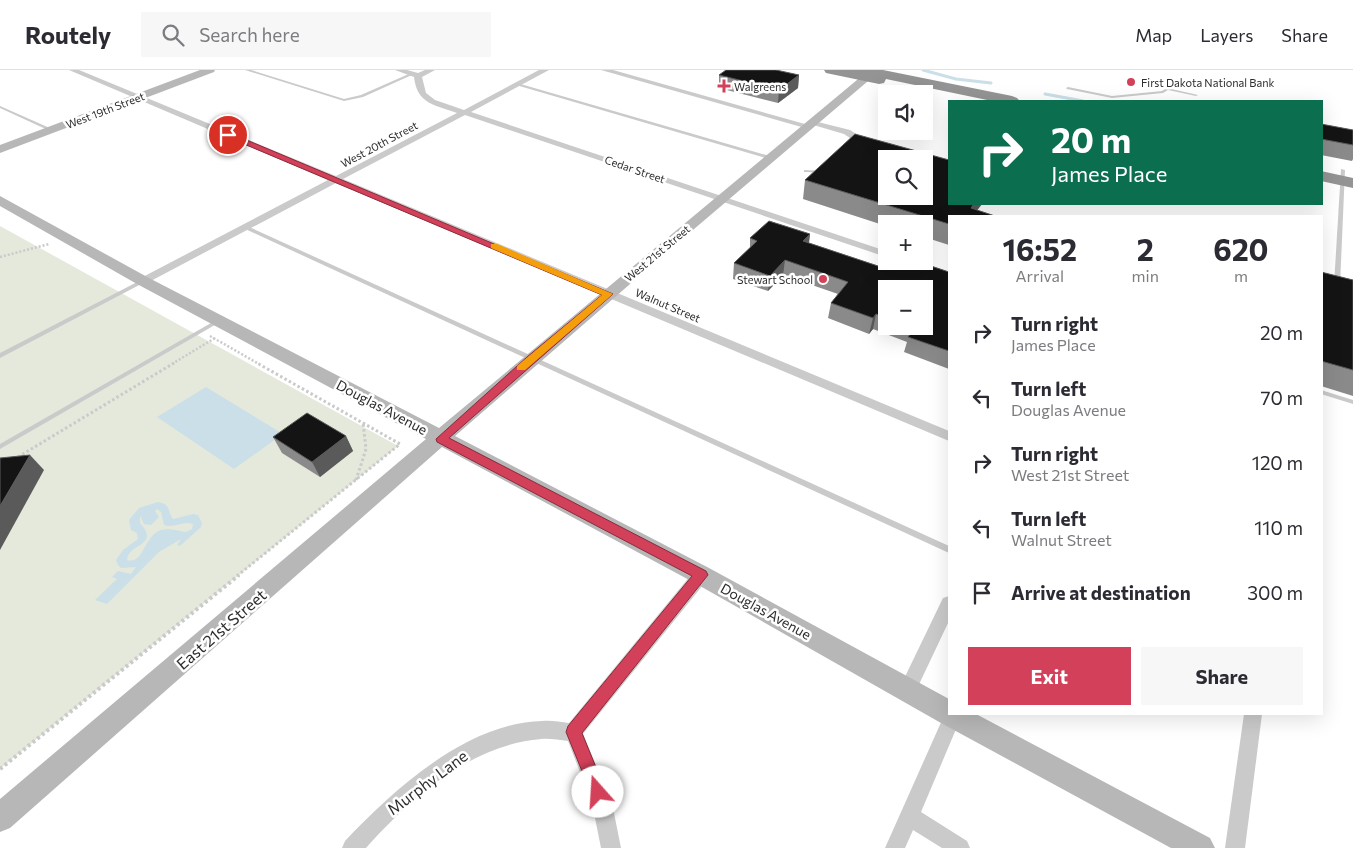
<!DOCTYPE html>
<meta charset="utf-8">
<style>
:root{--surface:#fff;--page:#f7f7f7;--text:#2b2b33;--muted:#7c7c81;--line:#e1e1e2;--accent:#d34059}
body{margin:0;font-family:Commissioner,sans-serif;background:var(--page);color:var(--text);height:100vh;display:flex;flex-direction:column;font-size:19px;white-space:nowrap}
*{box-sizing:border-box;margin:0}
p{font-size:16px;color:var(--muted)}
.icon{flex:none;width:28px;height:28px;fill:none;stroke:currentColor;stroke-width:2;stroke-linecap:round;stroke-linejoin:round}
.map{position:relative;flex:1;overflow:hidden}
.sheet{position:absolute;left:948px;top:145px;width:375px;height:500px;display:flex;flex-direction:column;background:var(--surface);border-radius:0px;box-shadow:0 5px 20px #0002}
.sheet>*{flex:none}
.top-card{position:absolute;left:948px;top:30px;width:375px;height:105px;border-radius:0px;box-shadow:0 5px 20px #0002;background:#0b6e4f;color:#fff;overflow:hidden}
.buttons{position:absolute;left:878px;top:15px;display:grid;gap:10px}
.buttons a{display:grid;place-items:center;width:55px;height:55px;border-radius:0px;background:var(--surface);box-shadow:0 5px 20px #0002;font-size:25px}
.pin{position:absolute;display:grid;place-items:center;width:42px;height:42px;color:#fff;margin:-21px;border:2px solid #fff;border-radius:50%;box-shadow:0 1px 5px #0007}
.me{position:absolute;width:55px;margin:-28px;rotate:341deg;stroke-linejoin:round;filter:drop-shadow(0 0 4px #0008)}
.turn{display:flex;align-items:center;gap:18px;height:105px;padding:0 20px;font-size:22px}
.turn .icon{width:65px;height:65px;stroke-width:2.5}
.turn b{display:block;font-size:35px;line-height:42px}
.eta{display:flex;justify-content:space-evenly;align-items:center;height:85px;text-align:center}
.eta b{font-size:30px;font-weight:700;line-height:35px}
.action{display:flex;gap:10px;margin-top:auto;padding:10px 20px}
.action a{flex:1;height:58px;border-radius:0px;background:var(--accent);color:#fff;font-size:20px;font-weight:700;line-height:58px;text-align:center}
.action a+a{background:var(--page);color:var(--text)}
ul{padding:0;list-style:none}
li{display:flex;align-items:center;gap:15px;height:65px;padding:0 20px}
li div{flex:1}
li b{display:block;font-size:19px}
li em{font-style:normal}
header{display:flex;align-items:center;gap:30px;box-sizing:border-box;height:70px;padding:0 25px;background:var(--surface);border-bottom:1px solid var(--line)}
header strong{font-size:24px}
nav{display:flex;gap:28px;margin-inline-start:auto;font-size:18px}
.search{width:350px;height:45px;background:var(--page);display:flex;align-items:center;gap:12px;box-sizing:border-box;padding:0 18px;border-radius:0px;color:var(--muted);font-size:19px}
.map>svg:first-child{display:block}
</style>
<header>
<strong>Routely</strong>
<div class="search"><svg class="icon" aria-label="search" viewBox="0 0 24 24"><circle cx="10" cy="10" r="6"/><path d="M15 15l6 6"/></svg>Search here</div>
<nav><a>Map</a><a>Layers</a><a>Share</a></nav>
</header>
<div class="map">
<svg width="1353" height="778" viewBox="0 0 1353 778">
<rect width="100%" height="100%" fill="#fff"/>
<!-- green -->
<polygon fill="#e4e9dc" points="0,156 398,376 0,699"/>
<!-- water -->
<g fill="#cadfe7" fill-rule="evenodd">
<polygon points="206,317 283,364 234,399 157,347"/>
<path d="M158 432C171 434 167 441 173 449L193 444 198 445 202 453 201 457 180 476 177 475 181 469 159 482 107 534 95 530 117 509 112 507 118 501 131 504 136 497 121 498 118 495 116 490 123 480 138 469 137 463 131 460 129 450 139 438ZM157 439 161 442 164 455C175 459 182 450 193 454L192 459 186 462C178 461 170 458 161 460 144 465 144 495 127 490 128 473 161 476 140 453V447L142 446 141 448 144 454 151 455 159 447 155 441Z"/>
</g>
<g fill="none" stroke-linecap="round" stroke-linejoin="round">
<!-- stream -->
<g stroke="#cadfe7" stroke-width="3">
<polyline points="923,0 956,9 991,13"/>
<polyline points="1045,24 1083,31"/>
</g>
<!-- path-far2 -->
<g stroke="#cacaca" stroke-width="2.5" stroke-dasharray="2 2" stroke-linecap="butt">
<polyline points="0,187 49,174"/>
<polyline points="210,266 259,294"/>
<polyline points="172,294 215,268"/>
</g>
<!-- path-far1 -->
<g stroke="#cacaca" stroke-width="3" stroke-dasharray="2.5 2.5" stroke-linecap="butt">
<polyline points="18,387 174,293"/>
<polyline points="356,410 366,379 363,353"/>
<polyline points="237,506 400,374 257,293"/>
</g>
<!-- path -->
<polyline stroke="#cacaca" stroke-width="4" stroke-dasharray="3 3" stroke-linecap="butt" points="0,699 239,505"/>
<!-- lane -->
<g fill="#cacaca" fill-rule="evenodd">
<polygon points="245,0 251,0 344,29 361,25 411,3 414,4 363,27 344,31"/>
<polygon points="517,13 773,87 773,88 769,89 516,15 515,14"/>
<polygon points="1068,17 1112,26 1162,21 1167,18 1198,25 1196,26 1168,20 1163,23 1112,28 1067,19 1066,18"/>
<polygon points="0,36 52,59 53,60 50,61 0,38"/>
<polygon points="1341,99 1345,100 1340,215 1337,217 1334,215"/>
<polygon points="804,100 824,101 826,102 824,103 806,102 804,102"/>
<polygon points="243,156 247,156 949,476 949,483 243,158"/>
<polygon points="143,209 146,211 145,212 0,288 0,283"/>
<polygon points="218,249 220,250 220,252 0,379 0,374"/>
<polygon points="1321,320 1353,330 1353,334 1321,324"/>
</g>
<!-- street -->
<g fill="#cacaca" fill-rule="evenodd">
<path d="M69 0H79L336 106 457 43C435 35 417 34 414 7L395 0H407L418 3 425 0H435L422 7 426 23 435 30 464 40 539 0H549L471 42 886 181V187L465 45 343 109 949 361V371L336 113 147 213H139L138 211 139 209 328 110Z"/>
<polygon points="601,0 613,0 812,56 805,58"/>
<polygon points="810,50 850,60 861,67 860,74 864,77 860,80 852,78 851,76 853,70 844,64 810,54"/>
<path d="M701 498 707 500 709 505 707 510 583 664 612 733 621 778H601L592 733 568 671C559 670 549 668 541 669 470 675 411 728 366 778H342L345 771C394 719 467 653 542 651 551 650 560 652 569 653L695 500Z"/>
<polygon points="949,526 949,551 913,627 907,629 901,627 898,621 901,615 943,528"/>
<polygon points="949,638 949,644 962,645 921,742 967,771 970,778 942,778 913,760 905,778 885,778 947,639"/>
<polygon points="1244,644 1262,644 1245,778 1225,778"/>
</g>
<!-- secondary -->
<g fill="#b7b7b7" fill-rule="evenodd">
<polygon points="200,0 215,0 214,2 0,83 0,75"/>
<polygon points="869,0 881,0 660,188 455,366 709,498 949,629 949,644 976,644 1210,768 1215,778 1171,778 941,653 693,512 442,377 10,758 0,762 0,729 426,369 137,214 0,136 0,126 149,208 439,358"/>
</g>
<!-- highway -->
<g fill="#949494" fill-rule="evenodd">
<polygon points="824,0 883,0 1012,26 1017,28 1020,31 992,31 886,9 884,13 879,14 826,3"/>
<polygon points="1321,101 1353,108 1353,118 1321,111"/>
</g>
</g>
<!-- wall -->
<g fill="#8a8a8a" fill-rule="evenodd">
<polygon points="719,5 799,5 798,18 778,33 719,18"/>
<polygon points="1321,54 1353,60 1353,89 1352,91 1321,85"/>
<polygon points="805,110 977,140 949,146 949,175 924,167 924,154 886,154 886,156 803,129"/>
<path d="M810 164 809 173 884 198 949 202V299L904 282 907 272 873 259 869 264 828 248 831 233 838 224 783 205 768 221 733 209 734 193 750 178V168ZM886 219 924 256H886Z"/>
<polygon points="1321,202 1353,210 1353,326 1321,316"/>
<polygon points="346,366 353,381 320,407 282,383 273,367"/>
</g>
<!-- shaded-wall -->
<g fill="#5a5a5a">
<polygon points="799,5 798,18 778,33 779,20"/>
<polygon points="974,134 982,134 973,146 971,138"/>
<polygon points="810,164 808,179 803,171"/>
<polygon points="785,190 783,205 768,221 770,206"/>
<polygon points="876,244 873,259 869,264 873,248"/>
<polygon points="346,366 353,381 320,407 312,392"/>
<polygon points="30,385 44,400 0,480 0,436"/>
</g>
<!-- building -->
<g fill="#141414" stroke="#5a5a5a" fill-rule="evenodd">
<polygon points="726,0 776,0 799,5 779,20 719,5"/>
<polygon points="1321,54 1353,60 1353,75 1321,69"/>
<path d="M855 64 949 90V134H974L971 138 995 146H949V154L805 110ZM886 89H924V126H886Z"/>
<polygon points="769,151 810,164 803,171 884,198 889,191 916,191 949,202 949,281 908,267 915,258 911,256 924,256 924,219 886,219 886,247 876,244 873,248 831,233 848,212 785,190 770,206 734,193 757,171 750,168"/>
<polygon points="1321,202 1353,210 1353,300 1321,291"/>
<polygon points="307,343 346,366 312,392 273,367"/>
<polygon points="30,385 0,436 0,388"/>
</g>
<!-- route -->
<polygon fill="#d34059" stroke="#892a3a" points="225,63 230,63 613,224 449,368 706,501 708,505 582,663 606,722 604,728 598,730 593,728 566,662 568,656 692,506 437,372 436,369 527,287 602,225 225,66"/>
<!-- slow -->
<polygon fill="#f59e0b" points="491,174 497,174 613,224 525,300 517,300 517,296 602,225 491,178"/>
<!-- markers -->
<g fill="#d34059" stroke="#fff" stroke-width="2">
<circle cx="1131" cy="12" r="5"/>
<path d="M721.5 8.5h5v5h5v5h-5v5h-5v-5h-5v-5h5z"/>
<circle cx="823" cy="209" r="5"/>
</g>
<g text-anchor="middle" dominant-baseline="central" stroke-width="5" stroke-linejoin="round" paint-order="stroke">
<!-- far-poi labels -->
<g font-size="11" fill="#2d2d2d" stroke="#fff" text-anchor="start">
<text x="1141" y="12">First Dakota National Bank</text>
<text x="734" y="16">Walgreens</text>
<text x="813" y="209" text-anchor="end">Stewart School</text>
</g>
<!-- far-street labels -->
<g font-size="11" fill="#2d2d2d" stroke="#fff">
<text transform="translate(105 40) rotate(-21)">West 19th Street</text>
<text transform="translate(379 74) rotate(-28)">West 20th Street</text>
<text transform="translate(635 99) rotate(19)">Cedar Street</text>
<text transform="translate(657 183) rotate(-40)">West 21st Street</text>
<text transform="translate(668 235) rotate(23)">Walnut Street</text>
</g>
<!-- street labels -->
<g font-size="14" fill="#2d2d2d" stroke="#fff">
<text transform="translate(382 337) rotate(28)">Douglas Avenue</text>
<text transform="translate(766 541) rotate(29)">Douglas Avenue</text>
</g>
<!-- near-street labels -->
<g font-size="16" fill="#2d2d2d" stroke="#fff">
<text transform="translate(221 559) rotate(-41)">East 21st Street</text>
<text transform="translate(427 712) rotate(-37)">Murphy Lane</text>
</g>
</g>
</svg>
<div class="buttons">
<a><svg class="icon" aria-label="sound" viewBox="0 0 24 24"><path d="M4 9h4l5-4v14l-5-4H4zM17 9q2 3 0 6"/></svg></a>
<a><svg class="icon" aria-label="search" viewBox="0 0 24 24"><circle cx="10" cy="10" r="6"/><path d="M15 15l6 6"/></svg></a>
<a>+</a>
<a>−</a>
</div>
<div class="pin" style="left:228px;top:65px;background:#d93025"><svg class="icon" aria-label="arrive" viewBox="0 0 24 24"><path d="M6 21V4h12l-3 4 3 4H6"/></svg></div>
<svg class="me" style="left:598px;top:722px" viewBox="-20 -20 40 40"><circle r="19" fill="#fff"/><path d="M0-13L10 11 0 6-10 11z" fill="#d34059"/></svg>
<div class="top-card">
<div class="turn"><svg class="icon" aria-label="right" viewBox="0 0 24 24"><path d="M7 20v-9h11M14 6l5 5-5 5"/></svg><div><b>20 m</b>James Place</div></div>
</div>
<section class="sheet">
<div class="eta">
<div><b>16:52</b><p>Arrival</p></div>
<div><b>2</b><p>min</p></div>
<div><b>620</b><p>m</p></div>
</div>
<ul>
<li><svg class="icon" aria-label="right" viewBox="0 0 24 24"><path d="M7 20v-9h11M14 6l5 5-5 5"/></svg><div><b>Turn right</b><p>James Place</p></div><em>20 m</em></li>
<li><svg class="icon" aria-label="left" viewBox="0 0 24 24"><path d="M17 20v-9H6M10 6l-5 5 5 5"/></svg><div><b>Turn left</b><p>Douglas Avenue</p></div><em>70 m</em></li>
<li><svg class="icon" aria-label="right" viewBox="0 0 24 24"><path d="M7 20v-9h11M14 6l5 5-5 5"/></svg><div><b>Turn right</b><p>West 21st Street</p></div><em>120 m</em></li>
<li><svg class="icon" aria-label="left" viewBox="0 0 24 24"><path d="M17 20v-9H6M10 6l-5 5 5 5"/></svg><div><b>Turn left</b><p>Walnut Street</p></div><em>110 m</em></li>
<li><svg class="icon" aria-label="arrive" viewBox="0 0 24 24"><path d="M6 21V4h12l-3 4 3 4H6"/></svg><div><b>Arrive at destination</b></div><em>300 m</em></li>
</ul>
<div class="action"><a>Exit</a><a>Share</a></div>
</section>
</div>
